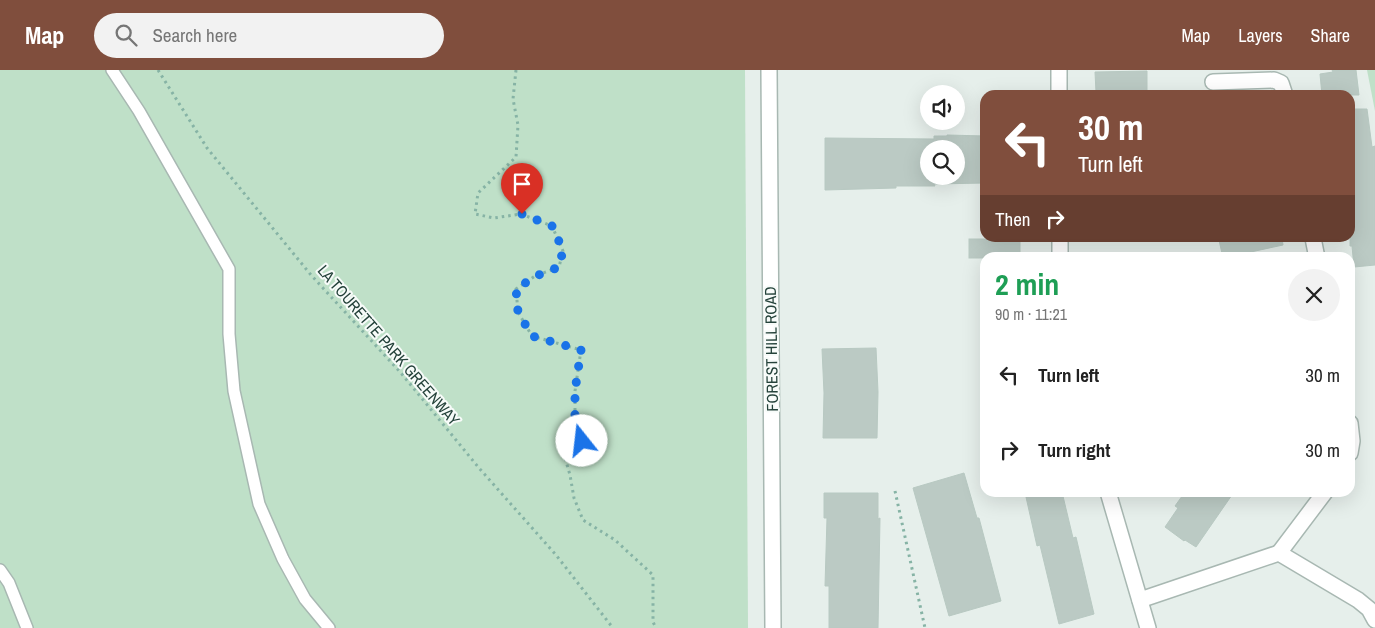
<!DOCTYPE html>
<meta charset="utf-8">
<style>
:root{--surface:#fff;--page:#f2f2f2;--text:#222;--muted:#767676;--accent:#804e3d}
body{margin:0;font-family:"Archivo Narrow",sans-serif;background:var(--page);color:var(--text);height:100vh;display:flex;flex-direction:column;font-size:19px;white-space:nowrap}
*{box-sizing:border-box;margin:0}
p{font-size:16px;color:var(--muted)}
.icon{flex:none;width:28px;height:28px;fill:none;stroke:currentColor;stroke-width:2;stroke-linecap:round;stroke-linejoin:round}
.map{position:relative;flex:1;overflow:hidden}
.sheet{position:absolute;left:980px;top:182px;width:375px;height:245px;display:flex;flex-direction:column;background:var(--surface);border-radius:15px;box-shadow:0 5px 20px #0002}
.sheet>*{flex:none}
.hud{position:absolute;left:980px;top:20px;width:375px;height:152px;border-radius:15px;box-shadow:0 5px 20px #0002;background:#804e3d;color:#fff;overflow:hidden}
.tools{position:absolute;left:920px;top:15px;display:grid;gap:10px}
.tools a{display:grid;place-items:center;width:45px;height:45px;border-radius:50%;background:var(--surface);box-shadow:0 5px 20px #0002;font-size:25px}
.pin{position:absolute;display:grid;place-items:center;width:42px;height:42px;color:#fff;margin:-51px -21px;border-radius:50% 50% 50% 0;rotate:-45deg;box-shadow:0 0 5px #0007}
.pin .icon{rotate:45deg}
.me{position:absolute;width:55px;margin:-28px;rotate:344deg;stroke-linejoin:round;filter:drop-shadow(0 0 4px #0008)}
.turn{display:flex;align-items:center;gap:18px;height:105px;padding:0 15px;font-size:22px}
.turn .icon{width:65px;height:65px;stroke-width:2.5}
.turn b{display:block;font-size:35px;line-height:42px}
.then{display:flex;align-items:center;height:48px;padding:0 15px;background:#0003;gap:10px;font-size:19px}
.round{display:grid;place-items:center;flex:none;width:52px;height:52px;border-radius:26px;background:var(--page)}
.summary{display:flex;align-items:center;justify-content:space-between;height:85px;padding:0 15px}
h1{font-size:30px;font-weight:800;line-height:38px;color:#1e9e55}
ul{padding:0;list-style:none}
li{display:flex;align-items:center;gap:15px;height:75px;padding:0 15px}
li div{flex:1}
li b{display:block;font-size:19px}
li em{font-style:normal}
header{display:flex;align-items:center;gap:30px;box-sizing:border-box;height:70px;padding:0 25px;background:var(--accent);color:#fff}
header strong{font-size:24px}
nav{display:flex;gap:28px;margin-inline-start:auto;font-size:18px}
.search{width:350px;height:45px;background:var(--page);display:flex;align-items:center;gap:12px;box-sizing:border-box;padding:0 18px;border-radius:28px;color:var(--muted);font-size:19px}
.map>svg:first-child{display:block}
</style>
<header>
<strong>Map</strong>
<div class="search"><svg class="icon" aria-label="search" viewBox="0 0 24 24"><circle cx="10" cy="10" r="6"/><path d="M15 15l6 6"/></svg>Search here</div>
<nav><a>Map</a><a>Layers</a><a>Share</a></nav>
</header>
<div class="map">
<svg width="1375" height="558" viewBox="0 0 1375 558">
<rect width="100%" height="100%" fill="#e6efeb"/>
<!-- green -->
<g fill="#bfe0c8">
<polygon points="0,0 745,0 748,558 0,558"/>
<polygon points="1367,0 1375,0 1375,41"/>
</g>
<!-- building -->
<g fill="#bbcac4" stroke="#b8c9c2" fill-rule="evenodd">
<polygon points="1332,0 1356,0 1359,25 1322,25 1320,4 1333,2"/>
<polygon points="1147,1 1147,21 1145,21 1145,25 1098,25 1098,22 1096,22 1095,2"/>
<polygon points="1350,39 1367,39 1372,77 1375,76 1375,195 1354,197 1352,176 1350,176"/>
<path d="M947 65 985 66V113L934 114 935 116H896V118L825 120V68L934 69V66H947ZM929 79H956V106H929Z"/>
<polygon points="1230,168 1282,168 1283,175 1223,188 1219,170"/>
<rect x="969" y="169" width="51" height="19"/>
<polygon points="876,278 878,322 877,368 823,368 824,323 822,279"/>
<polygon points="964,403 977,448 979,448 1001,531 949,546 913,418"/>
<polygon points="1026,422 1062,422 1073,468 1076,467 1094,544 1059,554 1040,475 1037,476 1026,427 1027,427"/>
<polygon points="1185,422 1234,422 1196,477 1185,470 1184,471 1165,457 1178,438 1175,436"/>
<polygon points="824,423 878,423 878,449 880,448 878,558 829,558 829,516 825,516 827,448 824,448"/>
</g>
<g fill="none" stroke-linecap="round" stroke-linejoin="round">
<!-- service casing -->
<g stroke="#a8b8b2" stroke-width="14">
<g id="service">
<polyline points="112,0 139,41 229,199 229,264 234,321 259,434 283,489 305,529 329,558"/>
<polyline points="0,500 9,513 27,558"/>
</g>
</g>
<!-- minor casing -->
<g stroke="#a8b8b2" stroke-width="18">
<g id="minor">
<polyline points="1059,0 1059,25"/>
<polyline points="1213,12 1274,10 1281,13 1285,25"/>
<polyline points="1060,168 1060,188"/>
<polyline points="1313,168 1317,188"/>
<polyline points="1350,353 1352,371 1350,383"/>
<polyline points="1108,422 1148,558"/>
<polyline points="1279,483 1325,422"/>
<polyline points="1140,530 1279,483 1358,530 1369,539 1375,550"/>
</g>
</g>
<!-- tertiary casing -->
<g stroke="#a8b8b2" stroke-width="18">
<polyline id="tertiary" points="769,0 773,558"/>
</g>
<!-- path -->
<g stroke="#86b3a5" stroke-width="3" stroke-dasharray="2.5 4" stroke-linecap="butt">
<polyline points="158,0 207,78 311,205 401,303 479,398 556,485 613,558"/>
<polyline points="516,0 513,29 518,55 516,87 478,123 475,144 494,148 521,144 552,156 563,181 559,197 535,206 516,219 518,242 532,266 581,280 575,321 575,348 582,371 565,388 570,405 574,428 583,450 615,470 653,505 653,552 656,558"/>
<polyline points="895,421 925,558"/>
</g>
<!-- service -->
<use href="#service" stroke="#fff" stroke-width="11"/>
<!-- minor -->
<use href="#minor" stroke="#fff" stroke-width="15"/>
<!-- tertiary -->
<use href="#tertiary" stroke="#fff" stroke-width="15"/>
</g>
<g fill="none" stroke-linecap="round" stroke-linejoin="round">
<!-- route -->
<polyline stroke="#1a73e8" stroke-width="9" stroke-dasharray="0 16.2" points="522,144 552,156 563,180 559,197 536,206 516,219 518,242 532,266 581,280 575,321 575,348 582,371"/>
</g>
<g text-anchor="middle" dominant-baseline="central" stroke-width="4" stroke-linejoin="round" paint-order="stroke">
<!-- street labels -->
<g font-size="16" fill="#24423a" stroke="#f7fbf9">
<text transform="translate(389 275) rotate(49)">LA TOURETTE PARK GREENWAY</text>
<text transform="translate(771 279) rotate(-91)">FOREST HILL ROAD</text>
</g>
</g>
</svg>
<div class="tools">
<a><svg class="icon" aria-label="sound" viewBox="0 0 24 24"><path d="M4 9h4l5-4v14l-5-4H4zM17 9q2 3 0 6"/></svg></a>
<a><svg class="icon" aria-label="search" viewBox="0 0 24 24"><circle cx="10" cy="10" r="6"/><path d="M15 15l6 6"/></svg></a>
</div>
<div class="pin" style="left:522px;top:144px;background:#d93025"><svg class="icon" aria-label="arrive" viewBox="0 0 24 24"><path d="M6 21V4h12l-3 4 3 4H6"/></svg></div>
<svg class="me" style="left:582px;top:371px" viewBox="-20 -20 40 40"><circle r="19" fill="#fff"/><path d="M0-13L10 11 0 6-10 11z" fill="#1a73e8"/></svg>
<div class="hud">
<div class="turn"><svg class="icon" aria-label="left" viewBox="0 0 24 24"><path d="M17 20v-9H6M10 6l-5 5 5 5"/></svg><div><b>30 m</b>Turn left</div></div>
<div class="then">Then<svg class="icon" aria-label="right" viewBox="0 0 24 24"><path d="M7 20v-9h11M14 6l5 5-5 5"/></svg></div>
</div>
<section class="sheet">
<div class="summary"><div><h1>2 min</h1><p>90 m · 11:21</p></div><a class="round"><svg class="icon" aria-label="close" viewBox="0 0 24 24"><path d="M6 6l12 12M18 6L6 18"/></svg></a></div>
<ul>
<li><svg class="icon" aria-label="left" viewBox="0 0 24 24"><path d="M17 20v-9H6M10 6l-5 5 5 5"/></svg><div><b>Turn left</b></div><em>30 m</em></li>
<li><svg class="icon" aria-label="right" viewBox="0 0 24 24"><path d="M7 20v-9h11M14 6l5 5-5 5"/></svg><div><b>Turn right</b></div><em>30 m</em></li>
</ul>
</section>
</div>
